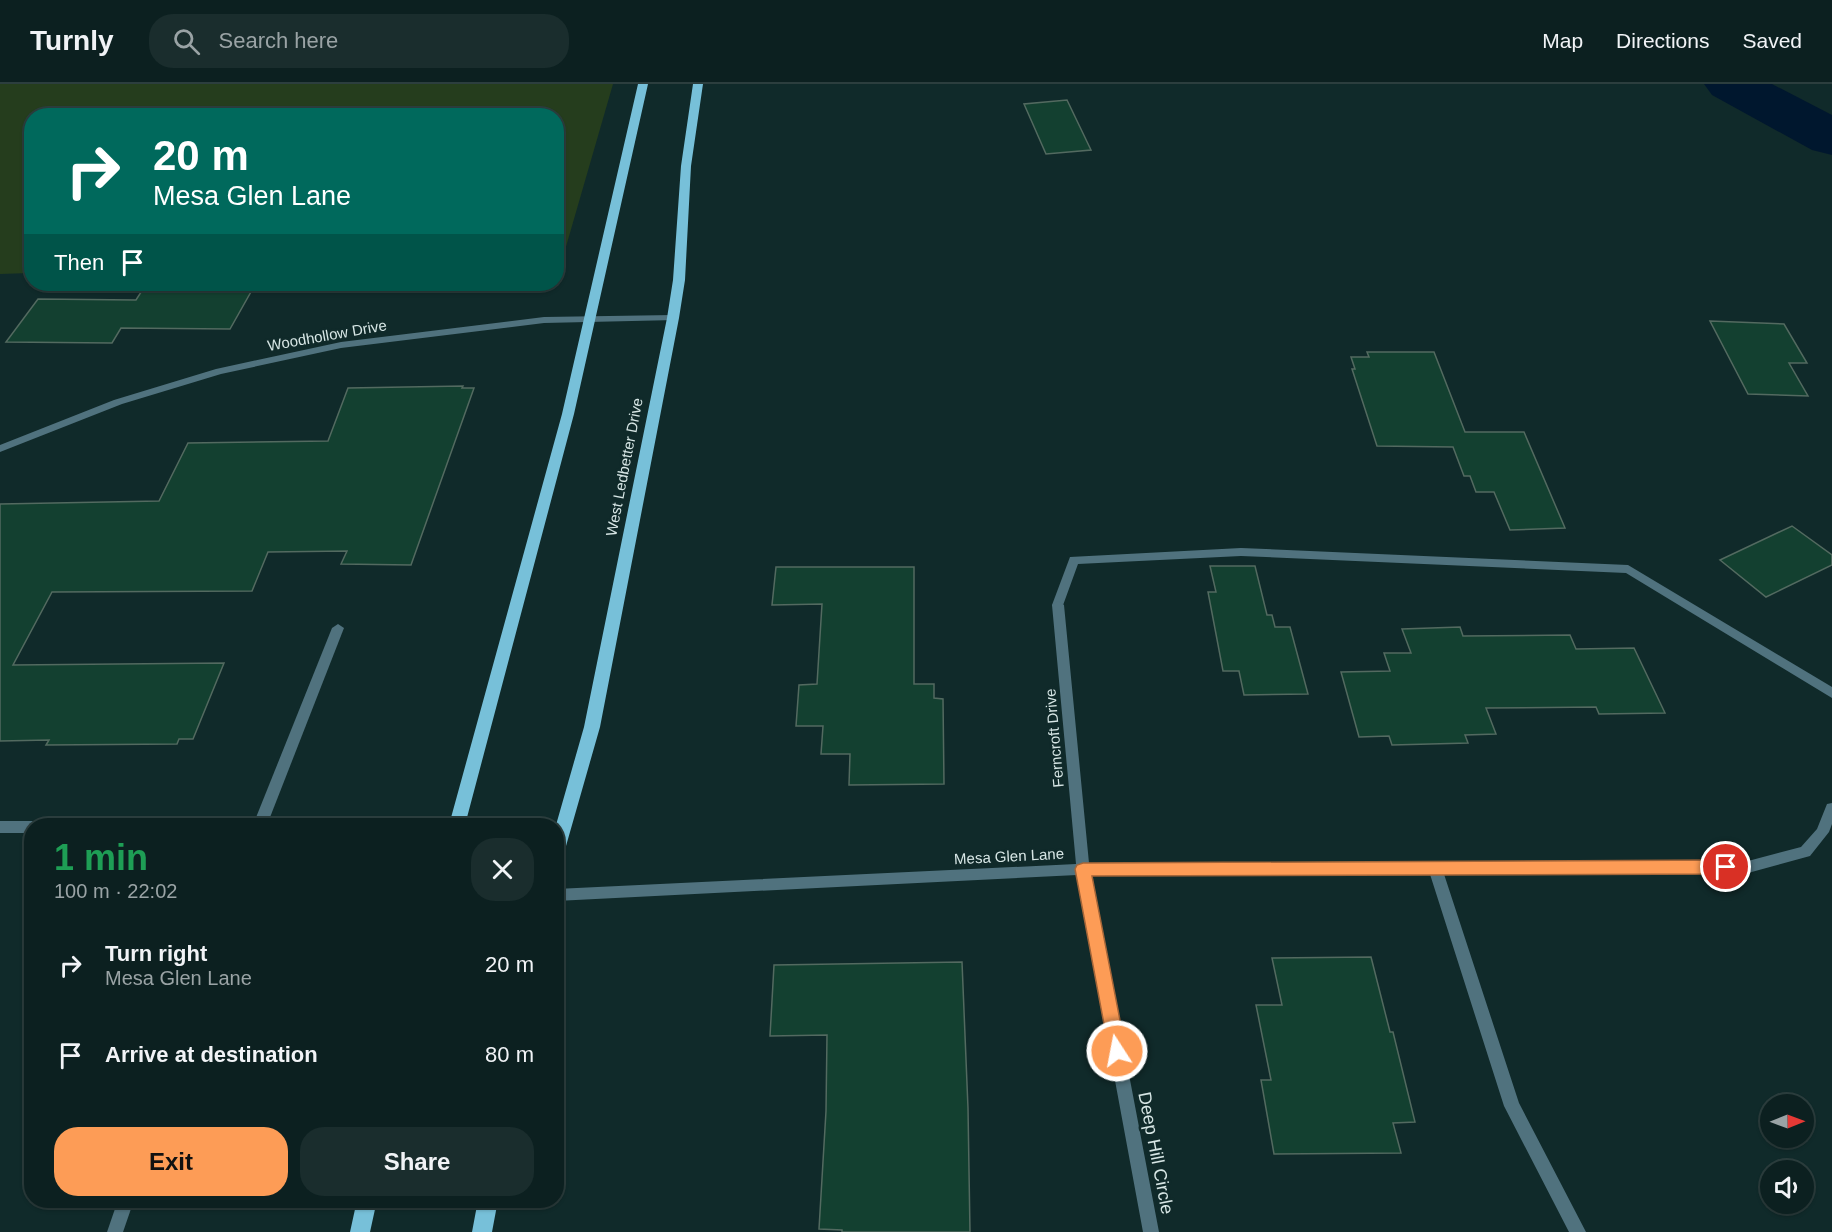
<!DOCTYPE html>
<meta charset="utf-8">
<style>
:root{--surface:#0c2020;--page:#1a2d2d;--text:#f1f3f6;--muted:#9aa3a5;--line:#2c3e3e;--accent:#fd9c56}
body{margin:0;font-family:Arial,sans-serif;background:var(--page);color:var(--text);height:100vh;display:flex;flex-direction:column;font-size:22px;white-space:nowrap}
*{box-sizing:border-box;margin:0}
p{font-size:20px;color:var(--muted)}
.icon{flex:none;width:33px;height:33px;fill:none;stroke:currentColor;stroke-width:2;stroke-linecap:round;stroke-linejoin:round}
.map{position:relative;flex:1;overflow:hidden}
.side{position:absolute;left:24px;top:734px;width:540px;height:390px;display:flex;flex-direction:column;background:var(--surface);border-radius:24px;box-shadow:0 2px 4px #0004,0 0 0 2px var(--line)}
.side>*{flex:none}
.guide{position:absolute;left:24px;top:24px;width:540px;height:183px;border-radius:24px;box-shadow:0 2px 4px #0004,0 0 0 2px var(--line);background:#00695c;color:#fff;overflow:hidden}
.needle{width:39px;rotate:89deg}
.controls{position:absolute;left:1760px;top:1010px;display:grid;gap:12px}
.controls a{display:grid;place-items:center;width:54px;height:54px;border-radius:50%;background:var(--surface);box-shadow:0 2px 4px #0004,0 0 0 2px var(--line);font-size:30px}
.pin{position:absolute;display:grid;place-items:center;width:51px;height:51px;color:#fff;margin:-26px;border:3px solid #fff;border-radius:50%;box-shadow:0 2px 6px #0007}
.me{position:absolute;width:66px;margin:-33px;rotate:349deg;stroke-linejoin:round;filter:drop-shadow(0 0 4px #0008)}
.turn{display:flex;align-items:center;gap:21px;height:126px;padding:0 30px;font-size:27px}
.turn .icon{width:78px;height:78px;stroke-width:2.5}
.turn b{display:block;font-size:42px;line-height:51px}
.then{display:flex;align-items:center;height:57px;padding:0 30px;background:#0003;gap:12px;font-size:22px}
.round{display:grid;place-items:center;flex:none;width:63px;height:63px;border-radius:24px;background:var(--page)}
.headline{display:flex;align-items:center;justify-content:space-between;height:102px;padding:0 30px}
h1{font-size:36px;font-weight:600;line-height:45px;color:#1e9e55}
.primary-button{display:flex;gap:12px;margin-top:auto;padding:12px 30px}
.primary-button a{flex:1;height:69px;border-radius:24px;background:var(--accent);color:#111;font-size:24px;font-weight:600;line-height:69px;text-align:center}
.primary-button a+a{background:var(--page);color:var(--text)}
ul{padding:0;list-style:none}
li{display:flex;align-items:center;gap:18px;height:90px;padding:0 30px}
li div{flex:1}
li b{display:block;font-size:22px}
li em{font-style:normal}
header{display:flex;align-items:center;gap:36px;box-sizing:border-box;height:84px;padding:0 30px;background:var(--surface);border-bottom:2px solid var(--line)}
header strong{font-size:28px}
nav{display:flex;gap:33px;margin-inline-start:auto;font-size:21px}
.search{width:420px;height:54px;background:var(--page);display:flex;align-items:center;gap:15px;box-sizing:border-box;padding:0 21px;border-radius:24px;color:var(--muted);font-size:22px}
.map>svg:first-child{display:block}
</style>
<header>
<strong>Turnly</strong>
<div class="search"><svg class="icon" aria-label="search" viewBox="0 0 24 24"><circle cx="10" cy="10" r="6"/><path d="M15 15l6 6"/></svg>Search here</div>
<nav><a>Map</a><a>Directions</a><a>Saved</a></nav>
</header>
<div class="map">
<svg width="1832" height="1148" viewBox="0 0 1832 1148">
<rect width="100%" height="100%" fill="#102a2a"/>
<!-- green -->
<polygon fill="#253d1d" points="0,0 613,0 561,180 556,180 556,32 32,32 31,189 0,190"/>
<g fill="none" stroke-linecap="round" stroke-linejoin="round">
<!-- river -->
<polygon fill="#00172e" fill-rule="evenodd" points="1704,0 1772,0 1832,31 1832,71 1812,66 1712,11"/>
</g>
<!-- building -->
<g fill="#134030" stroke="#536a60" stroke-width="1.5">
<polygon points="1067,16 1091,66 1046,70 1024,20"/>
<polygon points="143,205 252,206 230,245 121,244 112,259 6,258 38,215 136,216"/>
<polygon points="1710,237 1784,240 1807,279 1789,279 1808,312 1748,310"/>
<polygon points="1367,268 1434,268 1465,348 1524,348 1565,444 1510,446 1494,408 1476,408 1470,392 1464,392 1453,363 1377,362 1352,285 1355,285 1351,273 1369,273"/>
<polygon points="463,302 462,304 474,304 411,481 341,480 347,467 268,468 252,507 52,508 13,581 224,579 193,655 179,655 177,660 46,661 49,656 0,657 0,420 159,417 188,359 328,357 348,304"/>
<polygon points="1792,442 1832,471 1832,481 1766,513 1720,476"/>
<polygon points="1210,482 1255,482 1267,531 1272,531 1275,543 1290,543 1308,610 1244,611 1239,587 1223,587 1208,508 1216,508"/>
<polygon points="776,483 914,483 914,600 934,600 934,614 943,615 944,700 849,701 850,670 821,670 823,642 796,642 799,601 817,600 822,520 772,521"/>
<polygon points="1460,543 1463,552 1570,551 1576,565 1634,564 1665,629 1599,630 1596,623 1486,624 1496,650 1465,651 1468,659 1392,661 1389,652 1359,653 1341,588 1390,587 1384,569 1411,569 1402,545"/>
<polygon points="1371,873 1390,948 1393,948 1415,1038 1393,1039 1401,1069 1274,1070 1261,996 1271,996 1256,921 1282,921 1272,874"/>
<polygon points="962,878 968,1024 970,1148 842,1148 842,1146 819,1145 826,1027 827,951 770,952 774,881"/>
</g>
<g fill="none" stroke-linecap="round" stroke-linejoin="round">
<!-- service -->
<g fill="#50727e" fill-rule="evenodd">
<polygon points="1241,464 1628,481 1832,603 1832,614 1626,489 1241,472 1078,480 1062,524 1054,524 1052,521 1070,473"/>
<polygon points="338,540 344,544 267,741 253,741 332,544"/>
<polygon points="0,737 32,737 38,741 32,741 32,749 0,749"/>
<polygon points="1435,778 1440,780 1442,784 1519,1019 1586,1148 1569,1148 1504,1022 1428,784 1430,780"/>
<polygon points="118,1116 134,1116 123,1148 107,1148"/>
</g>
<!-- minor -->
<g fill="#50727e" fill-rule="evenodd">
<polygon points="673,231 678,234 676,236 544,239 341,264 221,290 122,320 0,368 0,361 114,316 216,285 341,258 544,233"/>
<polygon points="1058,517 1064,521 1089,779 1748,777 1801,763 1817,745 1827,720 1832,719 1832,740 1829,748 1810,772 1748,789 1091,791 1159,1148 1143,1148 1077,791 556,817 556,805 1076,780 1052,521"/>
</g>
<!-- primary -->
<g fill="#77c0d9" fill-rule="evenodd">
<polygon points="638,0 648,0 574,330 465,741 449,741 562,330"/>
<polygon points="693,0 703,0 691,82 685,196 679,234 600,643 564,769 562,774 556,776 556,741 584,643 667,234 673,196 681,82"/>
<polygon points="357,1116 377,1116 370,1148 350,1148"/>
<polygon points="478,1116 498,1116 492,1148 472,1148"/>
</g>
</g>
<!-- route -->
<polygon fill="#fd9c56" stroke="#a46538" stroke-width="1.5" points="1726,776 1731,778 1733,783 1731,788 1726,790 1092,792 1126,967 1123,972 1117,975 1111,972 1109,967 1075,785 1077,781 1083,779"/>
<g text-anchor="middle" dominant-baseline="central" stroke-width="5" stroke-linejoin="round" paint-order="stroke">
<!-- street labels -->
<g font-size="15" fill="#d7e6e5" stroke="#102a2a">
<text transform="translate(327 251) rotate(-10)">Woodhollow Drive</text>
<text transform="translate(624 383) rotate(-79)">West Ledbetter Drive</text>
<text transform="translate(1054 654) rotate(-95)">Ferncroft Drive</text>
<text transform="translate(1009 772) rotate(-3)">Mesa Glen Lane</text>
</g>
<!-- near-street labels -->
<g font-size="18" fill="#d7e6e5" stroke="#102a2a">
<text transform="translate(1156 1069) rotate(79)">Deep Hill Circle</text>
</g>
</g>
</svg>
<div class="controls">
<a><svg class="needle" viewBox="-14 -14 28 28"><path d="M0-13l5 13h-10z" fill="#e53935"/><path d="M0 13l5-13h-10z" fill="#9aa3a5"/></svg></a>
<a><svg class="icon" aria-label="sound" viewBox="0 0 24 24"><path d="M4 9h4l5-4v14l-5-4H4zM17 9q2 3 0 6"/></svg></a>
</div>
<div class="pin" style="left:1726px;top:783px;background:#d93025"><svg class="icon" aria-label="arrive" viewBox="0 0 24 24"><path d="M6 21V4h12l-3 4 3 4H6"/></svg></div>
<svg class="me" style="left:1117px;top:967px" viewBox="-20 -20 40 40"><circle r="17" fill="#fd9c56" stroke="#fff" stroke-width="3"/><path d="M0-11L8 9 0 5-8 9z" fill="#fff"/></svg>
<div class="guide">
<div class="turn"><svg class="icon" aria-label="right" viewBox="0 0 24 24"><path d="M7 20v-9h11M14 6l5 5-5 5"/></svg><div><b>20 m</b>Mesa Glen Lane</div></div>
<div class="then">Then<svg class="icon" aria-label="arrive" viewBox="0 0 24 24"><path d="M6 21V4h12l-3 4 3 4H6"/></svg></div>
</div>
<section class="side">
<div class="headline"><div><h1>1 min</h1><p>100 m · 22:02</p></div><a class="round"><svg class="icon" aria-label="close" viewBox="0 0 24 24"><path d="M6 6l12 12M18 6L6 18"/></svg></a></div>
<ul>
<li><svg class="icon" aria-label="right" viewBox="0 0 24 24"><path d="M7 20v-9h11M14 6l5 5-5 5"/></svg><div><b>Turn right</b><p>Mesa Glen Lane</p></div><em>20 m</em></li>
<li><svg class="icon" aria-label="arrive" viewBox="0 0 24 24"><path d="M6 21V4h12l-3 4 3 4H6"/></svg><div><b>Arrive at destination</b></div><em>80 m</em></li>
</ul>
<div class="primary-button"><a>Exit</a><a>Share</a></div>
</section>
</div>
